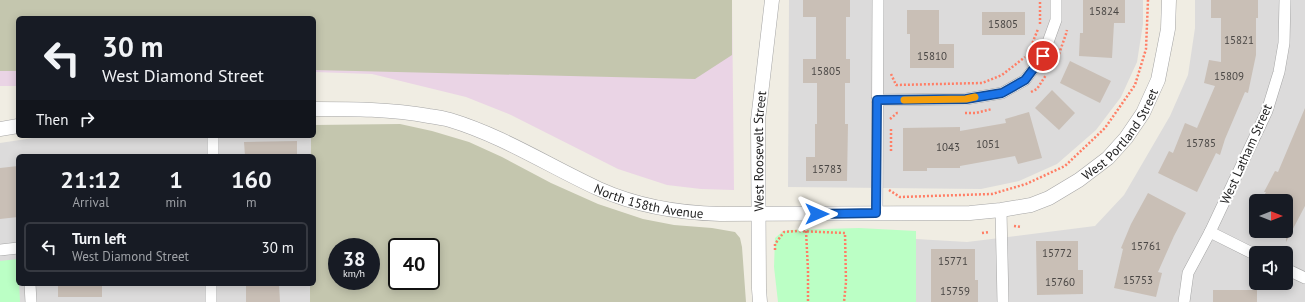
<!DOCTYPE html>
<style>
:root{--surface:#171b24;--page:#242831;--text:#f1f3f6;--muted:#9ea1a6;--line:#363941}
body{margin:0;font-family:"PT Sans",sans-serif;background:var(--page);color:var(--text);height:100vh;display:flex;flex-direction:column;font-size:15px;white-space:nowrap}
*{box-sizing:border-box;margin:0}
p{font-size:13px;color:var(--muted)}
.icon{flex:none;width:22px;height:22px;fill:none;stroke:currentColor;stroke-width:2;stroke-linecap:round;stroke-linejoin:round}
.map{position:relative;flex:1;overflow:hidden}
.sheet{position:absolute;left:16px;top:154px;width:300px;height:132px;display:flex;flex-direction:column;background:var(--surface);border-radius:6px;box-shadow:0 2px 10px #0003}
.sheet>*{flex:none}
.banner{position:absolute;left:16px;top:16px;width:300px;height:122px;border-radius:6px;box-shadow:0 2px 10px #0003;background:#171b24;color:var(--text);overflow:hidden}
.needle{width:26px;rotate:90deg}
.controls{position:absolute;left:1249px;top:194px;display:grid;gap:8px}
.controls a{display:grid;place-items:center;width:44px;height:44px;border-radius:6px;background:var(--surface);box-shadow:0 2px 10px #0003;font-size:20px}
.speed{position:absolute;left:328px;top:238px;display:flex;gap:8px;font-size:20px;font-weight:700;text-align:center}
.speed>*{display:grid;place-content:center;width:52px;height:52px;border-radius:50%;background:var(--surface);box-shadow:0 2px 10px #0003;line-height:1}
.speed small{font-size:10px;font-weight:400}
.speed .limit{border:2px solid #111;border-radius:6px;background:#fff;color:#111}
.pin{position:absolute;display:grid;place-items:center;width:34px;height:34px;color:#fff;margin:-17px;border:2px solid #fff;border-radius:50%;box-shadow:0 1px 4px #0007}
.me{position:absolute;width:44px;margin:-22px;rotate:90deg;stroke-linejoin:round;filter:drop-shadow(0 0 3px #0008)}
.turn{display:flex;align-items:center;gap:14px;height:84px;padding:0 20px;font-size:18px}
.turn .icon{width:52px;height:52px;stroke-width:2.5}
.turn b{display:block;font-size:28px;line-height:34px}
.then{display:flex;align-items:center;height:38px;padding:0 20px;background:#0003;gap:8px;font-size:15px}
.eta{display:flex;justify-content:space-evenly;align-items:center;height:68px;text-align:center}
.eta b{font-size:24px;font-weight:700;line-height:28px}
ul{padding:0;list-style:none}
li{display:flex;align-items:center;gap:12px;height:50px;margin:0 8px 6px;padding:0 12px;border:2px solid var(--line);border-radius:6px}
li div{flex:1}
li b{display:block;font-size:15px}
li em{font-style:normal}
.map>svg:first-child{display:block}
</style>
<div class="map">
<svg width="1305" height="302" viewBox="0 0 1305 302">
<rect width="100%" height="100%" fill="#f0ede3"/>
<!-- residential -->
<g fill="#dcdbdb" fill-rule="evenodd">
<polygon points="789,0 1143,0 1143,24 1137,62 1121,97 1096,130 1057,164 1019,181 981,189 788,187"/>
<path d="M1195 0H1305V302H916V239L967 242 1095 226 1124 195 1170 116 1188 75 1195 28ZM1256 201H1286V231H1256ZM1256 253H1286V283H1256Z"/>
<polygon points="46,136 311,136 311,156 18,156 18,284 310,284 310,302 0,302 0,143"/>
</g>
<!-- industrial -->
<polygon fill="#ead4e5" points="0,0 732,0 734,190 701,189 667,185 618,169 511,115 466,97 372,74 314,72 314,18 18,18 18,86 0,86"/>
<!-- construction -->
<g fill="#c4c6ae" fill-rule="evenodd">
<polygon points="0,0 732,0 732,55 695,79 314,70 314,18 18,18 18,71 0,71"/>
<path d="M400 124 432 131 469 142 502 157 551 183 598 204 643 219 674 225 712 228 735 232 740 238 742 247 746 302H310V284H314V156H311V136H314V125ZM337 247H371V281H337ZM397 247H431V281H397Z"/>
</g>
<!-- park -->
<g fill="#bbffc5">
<polygon points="859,228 916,231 916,302 778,302 774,267 775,238 782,232 789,230"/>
<polygon points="18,259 20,302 0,302 0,261"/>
</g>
<!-- building -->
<g fill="#c9bfb6">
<polygon points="803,0 850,0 850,17 846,17 846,59 850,59 850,83 845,83 845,124 848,124 847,181 806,181 806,157 815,157 815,124 817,124 817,83 803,83 803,59 816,59 816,17 803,17"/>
<polygon points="1083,0 1125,0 1125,23 1114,23 1112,58 1079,56 1080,33 1083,33"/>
<polygon points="1211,0 1258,0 1258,18 1256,18 1256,55 1248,93 1245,92 1225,139 1220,155 1216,153 1197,192 1158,173 1169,151 1173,153 1185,123 1197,128 1215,86 1204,83 1209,60 1221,62 1221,18 1211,18"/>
<polygon points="907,10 939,10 939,44 954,44 954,68 910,68 910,34 907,34"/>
<rect x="982" y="12" width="43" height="23"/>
<polygon points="1070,61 1111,81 1100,103 1060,83"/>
<polygon points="1052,90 1075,113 1059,130 1035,108"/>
<polygon points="1305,108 1305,206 1286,242 1286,201 1261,201 1266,192 1264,192 1275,171 1278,172"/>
<polygon points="1029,112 1042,158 1018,164 1015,156 960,166 960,168 927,168 927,171 903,171 903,128 960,127 960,131 1006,123 1005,119"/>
<polygon points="297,141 297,156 245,156 244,142"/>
<polygon points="18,166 18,217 0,219 0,168"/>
<polygon points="1148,193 1186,213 1174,236 1158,272 1162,273 1156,297 1114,288 1123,249 1121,248 1131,224"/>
<polygon points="1036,241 1078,241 1078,270 1083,270 1083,294 1037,295"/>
<polygon points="931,249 975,249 975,280 978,280 978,302 931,302"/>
<rect x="58" y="284" width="44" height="13"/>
<polygon points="246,284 279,284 280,302 246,302"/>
<rect x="1213" y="290" width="44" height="12"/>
</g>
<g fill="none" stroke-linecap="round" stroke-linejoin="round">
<!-- minor casing -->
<g stroke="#a5a5a5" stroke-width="12">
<g id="minor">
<polyline points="877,100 966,99 1002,93 1025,80 1043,56 1056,20 1056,0"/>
<polyline points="213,156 213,136"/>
<polyline points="1001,210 1003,302"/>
<polyline points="877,213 878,0"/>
<polyline points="1210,232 1256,255"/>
<polyline points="0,250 18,248"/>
<polyline points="1286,269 1305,278"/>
<polyline points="30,284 31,302"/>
<polyline points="211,284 211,302"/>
<polyline points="1184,302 1188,273 1210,232 1267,111 1279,72 1284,43 1285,0"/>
</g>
</g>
<!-- tertiary casing -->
<g stroke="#a5a5a5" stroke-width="15">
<g id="tertiary">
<path id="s1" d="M314 109C353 109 391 109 429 116 436 117 443 118 450 120 503 136 549 166 599 189 637 206 679 213 720 214L970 213 1001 210 1031 205 1049 198 1079 180 1108 158 1126 138 1143 113 1158 80 1168 29 1169 0"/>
<polyline points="0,129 18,126"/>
<path id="s2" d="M760 302 759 289 758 120 772 0"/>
</g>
</g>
<!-- path -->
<g stroke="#ff7e65" stroke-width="2.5" stroke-dasharray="2 2" stroke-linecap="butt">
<polyline points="1040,24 1040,0"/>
<polyline points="1028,54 1038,29"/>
<polyline points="1059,54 1066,34 1067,30"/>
<polyline points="891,74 896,85 982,83 1002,75 1025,57"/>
<polyline points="1031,92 1037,89 1046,75"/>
<polyline points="965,113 976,113 992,109"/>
<polyline points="890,119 897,113 898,113"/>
<polyline points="891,129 891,152"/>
<polyline points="889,190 900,197 992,194 1026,184 1065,166 1105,128 1135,85 1146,49 1148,0"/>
<polyline points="1014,226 1021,227"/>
<polyline points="806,231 808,270 808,302"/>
<polyline points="982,233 989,232"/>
<polyline points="775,250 775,244 784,232 797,231 845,233 846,282 844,302"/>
</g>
<!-- minor -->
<use href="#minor" stroke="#fff" stroke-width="11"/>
<!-- tertiary -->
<use href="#tertiary" stroke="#fff" stroke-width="14"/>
</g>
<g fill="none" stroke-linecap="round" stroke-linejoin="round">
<!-- route casing -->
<g stroke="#114b97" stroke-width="10">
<polyline id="route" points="817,214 876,213 877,100 966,99 1002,93 1025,80 1043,56"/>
</g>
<!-- route -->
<use href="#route" stroke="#1a73e8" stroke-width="7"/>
<!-- slow -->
<polyline stroke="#f59e0b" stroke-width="7" points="904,100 966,99 975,97"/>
</g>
<g text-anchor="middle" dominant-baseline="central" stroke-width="4" stroke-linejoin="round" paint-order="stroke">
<!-- number labels -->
<g font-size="11" fill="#494644">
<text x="1104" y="11">15824</text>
<text x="1003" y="24">15805</text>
<text x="1239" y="40">15821</text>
<text x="932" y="56">15810</text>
<text x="826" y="71">15805</text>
<text x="1229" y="76">15809</text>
<text x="1201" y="143">15785</text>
<text x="988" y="144">1051</text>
<text x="948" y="147">1043</text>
<text x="827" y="169">15783</text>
<text x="1146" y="246">15761</text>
<text x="1057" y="253">15772</text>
<text x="953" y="261">15771</text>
<text x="1138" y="280">15753</text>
<text x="1060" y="282">15760</text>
<text x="955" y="291">15759</text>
</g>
<!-- street labels -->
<g font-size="13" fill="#1e1e1e" stroke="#fff">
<text stroke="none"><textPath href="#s1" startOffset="854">West Portland Street</textPath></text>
<text stroke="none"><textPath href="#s2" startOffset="151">West Roosevelt Street</textPath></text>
<text transform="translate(1246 154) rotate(-66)">West Latham Street</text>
<text stroke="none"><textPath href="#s1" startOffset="353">North 158th Avenue</textPath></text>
</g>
</g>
</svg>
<div class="controls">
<a><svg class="needle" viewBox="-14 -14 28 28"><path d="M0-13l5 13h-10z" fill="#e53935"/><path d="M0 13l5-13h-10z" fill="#9ea1a6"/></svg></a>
<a><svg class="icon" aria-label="sound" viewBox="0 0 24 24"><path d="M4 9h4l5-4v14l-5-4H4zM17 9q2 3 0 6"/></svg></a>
</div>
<div class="speed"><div>38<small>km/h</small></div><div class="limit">40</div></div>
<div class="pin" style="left:1043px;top:56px;background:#d93025"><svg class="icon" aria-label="arrive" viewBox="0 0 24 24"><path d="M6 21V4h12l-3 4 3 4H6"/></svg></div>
<svg class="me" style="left:817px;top:214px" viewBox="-20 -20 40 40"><path d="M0-17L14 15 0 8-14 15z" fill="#1a73e8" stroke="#fff" stroke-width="4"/></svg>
<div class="banner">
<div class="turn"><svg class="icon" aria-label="left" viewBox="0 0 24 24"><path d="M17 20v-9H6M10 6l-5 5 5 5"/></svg><div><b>30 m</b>West Diamond Street</div></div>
<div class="then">Then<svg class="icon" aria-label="right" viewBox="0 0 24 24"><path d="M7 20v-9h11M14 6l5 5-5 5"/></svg></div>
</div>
<section class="sheet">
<div class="eta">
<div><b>21:12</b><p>Arrival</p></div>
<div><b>1</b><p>min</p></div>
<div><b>160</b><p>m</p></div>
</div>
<ul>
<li><svg class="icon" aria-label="left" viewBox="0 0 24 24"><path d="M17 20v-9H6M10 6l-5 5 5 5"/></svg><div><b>Turn left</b><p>West Diamond Street</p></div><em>30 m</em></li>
</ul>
</section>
</div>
